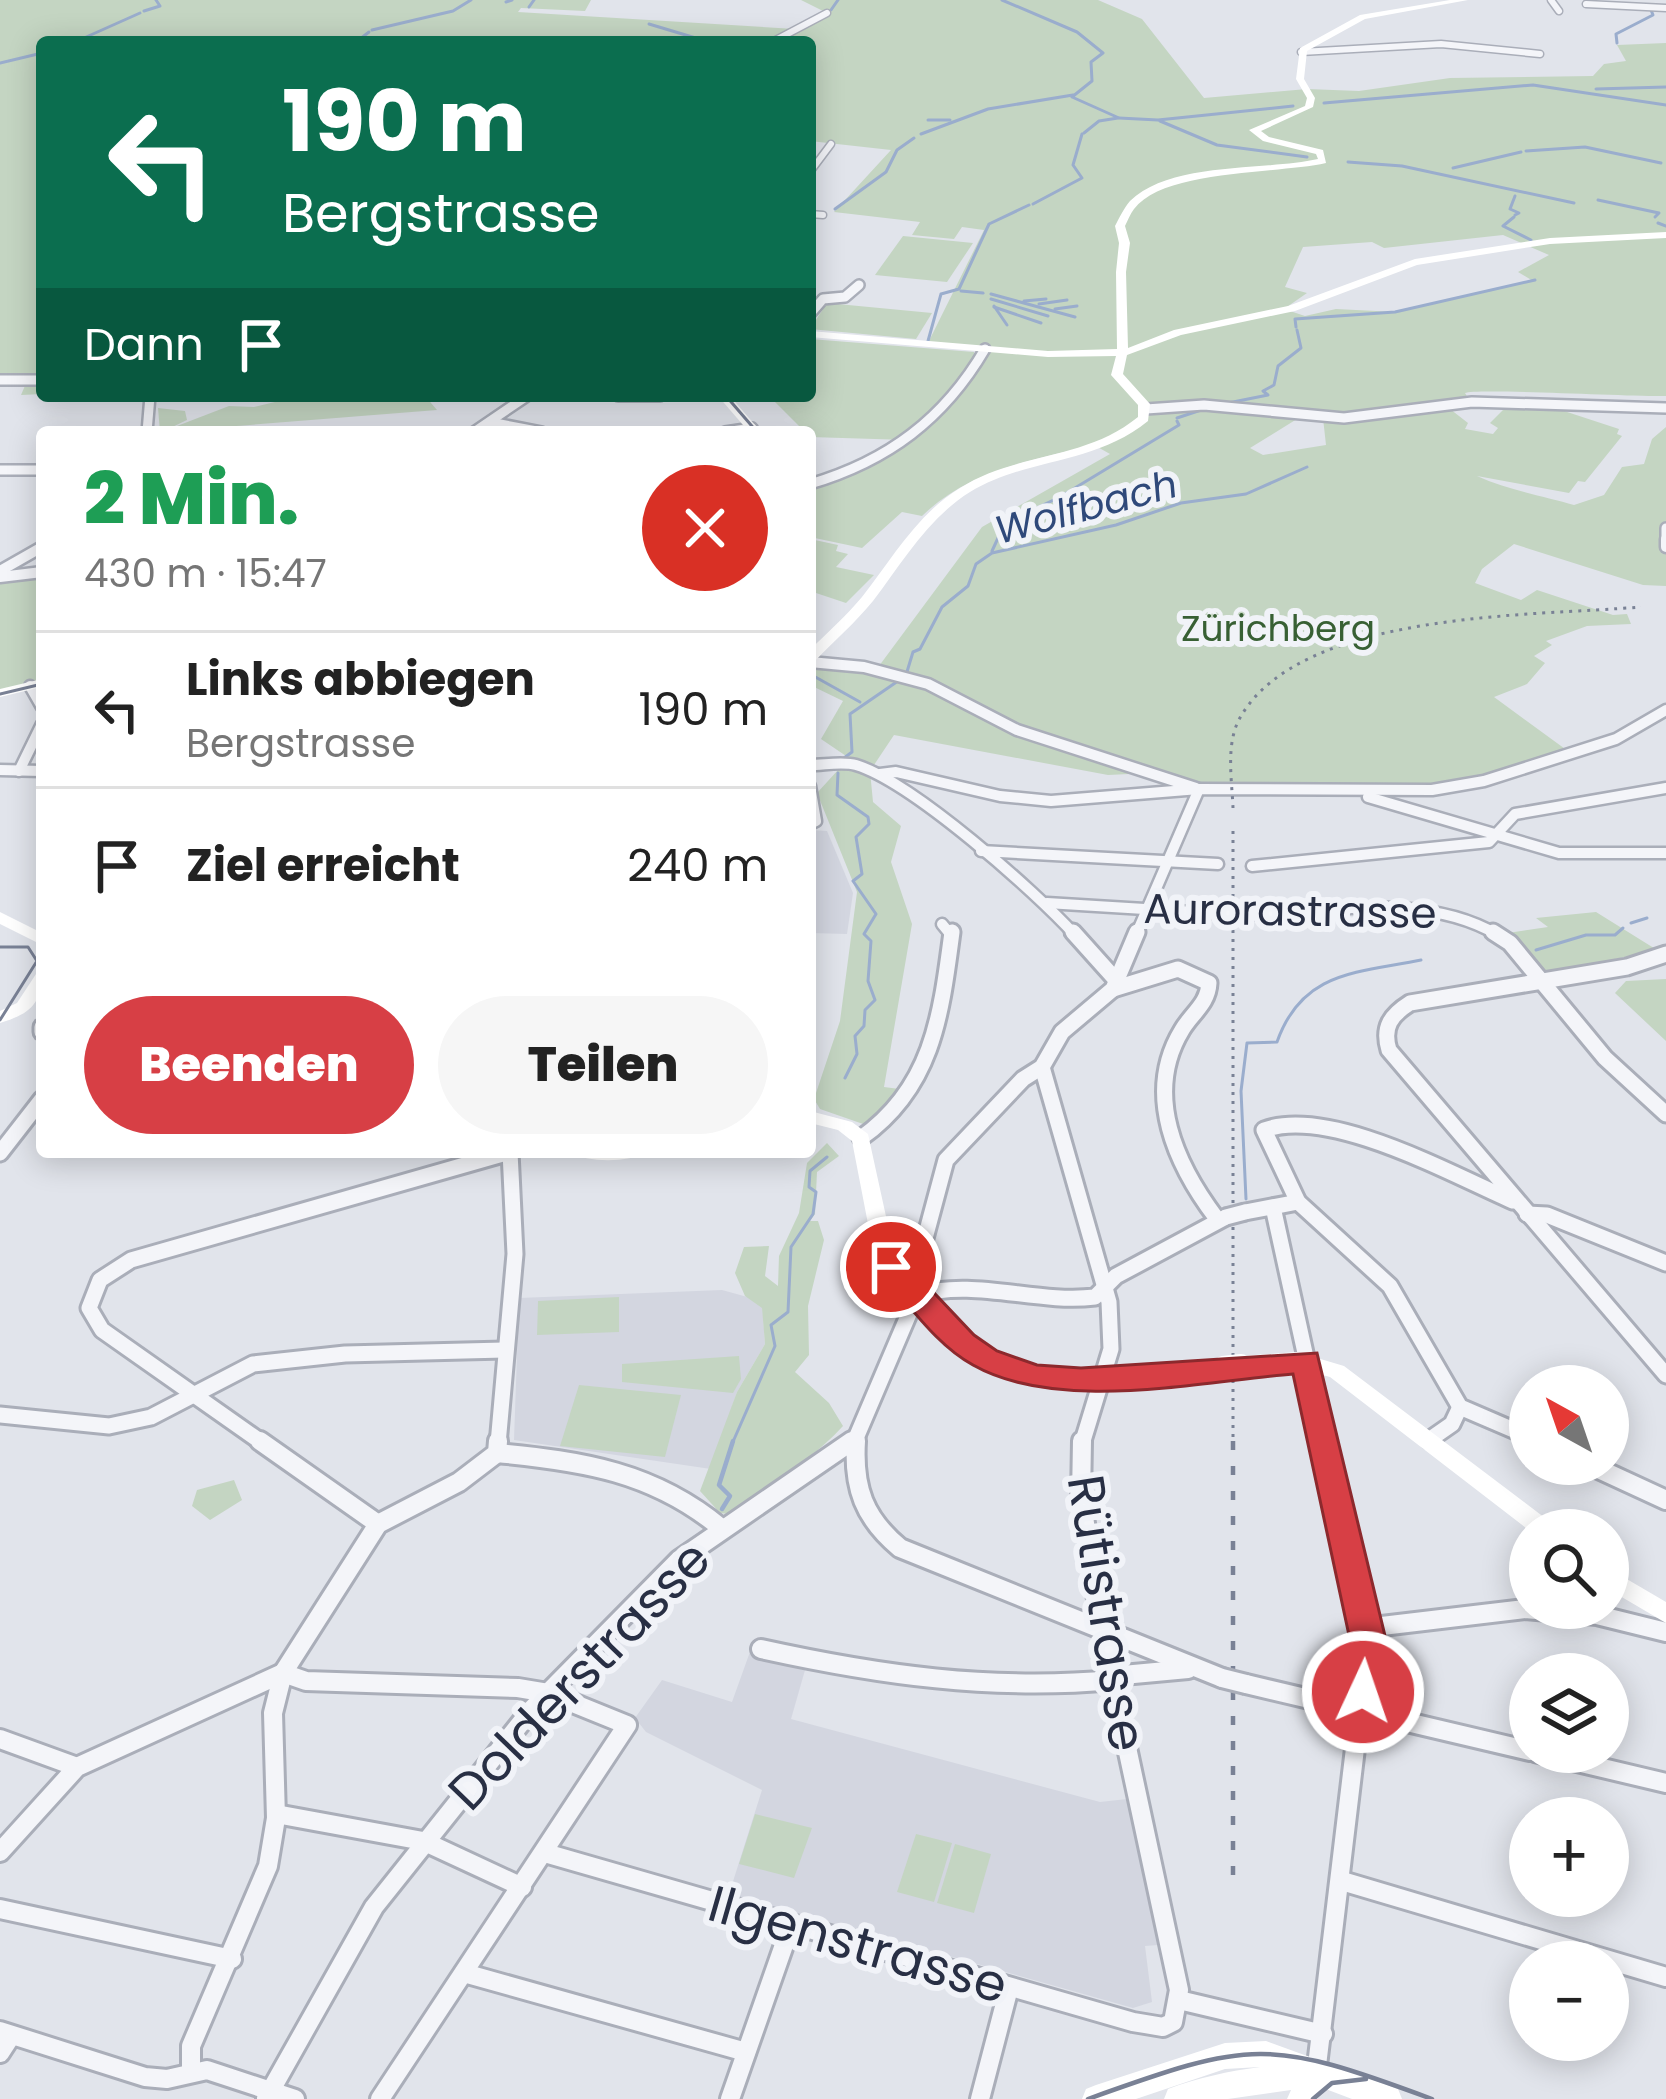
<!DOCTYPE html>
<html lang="de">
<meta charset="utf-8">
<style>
:root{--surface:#fff;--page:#f6f6f6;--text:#222;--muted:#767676;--line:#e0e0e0;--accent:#d73f45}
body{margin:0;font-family:Poppins,sans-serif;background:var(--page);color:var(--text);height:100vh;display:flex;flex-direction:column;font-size:45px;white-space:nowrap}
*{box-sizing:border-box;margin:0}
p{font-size:39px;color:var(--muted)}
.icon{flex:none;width:66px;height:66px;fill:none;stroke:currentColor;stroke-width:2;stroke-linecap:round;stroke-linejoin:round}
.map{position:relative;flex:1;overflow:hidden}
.side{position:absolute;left:36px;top:426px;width:780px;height:732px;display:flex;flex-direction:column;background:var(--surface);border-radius:12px;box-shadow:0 6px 30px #0003}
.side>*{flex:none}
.hud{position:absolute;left:36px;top:36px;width:780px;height:366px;border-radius:12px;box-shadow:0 6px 30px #0003;background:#0b6e4f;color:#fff;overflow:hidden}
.needle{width:78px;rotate:320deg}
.fabs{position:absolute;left:1509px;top:1365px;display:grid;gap:24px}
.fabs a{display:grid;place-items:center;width:120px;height:120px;border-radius:50%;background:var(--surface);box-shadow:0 6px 30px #0003;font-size:60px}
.pin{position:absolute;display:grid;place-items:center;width:102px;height:102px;color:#fff;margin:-51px;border:6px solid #fff;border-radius:50%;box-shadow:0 3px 12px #0007}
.me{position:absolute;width:132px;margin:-66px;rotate:3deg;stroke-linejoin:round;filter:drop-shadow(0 0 9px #0008)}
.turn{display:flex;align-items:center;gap:42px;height:252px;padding:0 48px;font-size:54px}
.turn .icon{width:156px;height:156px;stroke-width:2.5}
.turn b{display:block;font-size:84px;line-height:102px}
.then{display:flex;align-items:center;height:114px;padding:0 48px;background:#0003;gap:24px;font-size:45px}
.round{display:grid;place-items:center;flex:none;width:126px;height:126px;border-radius:63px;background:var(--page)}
.overview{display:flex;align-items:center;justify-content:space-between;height:204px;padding:0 48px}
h1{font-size:72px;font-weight:800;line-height:90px;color:#1e9e55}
.button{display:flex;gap:24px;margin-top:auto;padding:24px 48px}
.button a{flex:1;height:138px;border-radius:72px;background:var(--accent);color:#fff;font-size:48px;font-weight:800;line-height:138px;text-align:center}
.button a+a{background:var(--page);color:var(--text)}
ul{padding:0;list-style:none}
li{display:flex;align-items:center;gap:36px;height:156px;padding:0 48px;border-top:3px solid var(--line)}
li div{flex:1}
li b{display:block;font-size:45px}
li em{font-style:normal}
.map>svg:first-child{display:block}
</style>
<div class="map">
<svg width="1666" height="2099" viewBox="0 0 1666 2099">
<rect width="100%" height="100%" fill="#e1e4eb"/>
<!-- built -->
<g fill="#d3d6e0">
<polygon points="810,830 827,831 853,893 847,934 810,933"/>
<polygon points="722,1290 762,1301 765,1344 737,1392 711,1469 514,1440 519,1298"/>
<polygon points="751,1649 807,1663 791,1719 1100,1802 1127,1799 1158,1945 1145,1946 1152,2002 1133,2008 729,1894 762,1790 646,1732 635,1718 662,1680 732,1702"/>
</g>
<!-- green -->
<g fill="#c4d5c2" fill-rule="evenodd">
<polygon points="0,0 591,0 585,11 521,8 518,12 795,29 768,42 42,42 42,394 21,395 27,381 0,379"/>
<path d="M801 0H1098L1142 19 1204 98 1307 89 1359 91 1450 78 1593 76 1604 64 1626 61 1617 45 1666 43V396C1635 397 1476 388 1465 393L1468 398 1372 415 1305 414 1250 448 1263 455 1326 445 1323 418 1450 409 1468 423 1465 429 1493 434 1498 428 1490 423 1506 407 1561 410 1619 429 1617 434 1622 436 1585 482 1578 481 1569 493 1477 476C1508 490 1546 497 1574 505L1604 495 1622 467 1644 464 1652 439 1666 427V586L1643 585 1514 544 1482 569 1475 583 1521 600 1537 590 1613 615 1627 614 1631 624 1587 626 1546 641 1552 645 1534 656 1545 663 1527 684 1494 697 1572 754 1453 788 1201 787 1150 773 1108 775 894 735 870 771 873 802 901 826 891 862 912 924 884 1087 907 1090 866 1125 820 1109 814 1099 840 1021 857 892 817 793 849 758 821 739 843 701 810 685V670L821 661 879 666 982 527 1110 454 1094 445C1033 460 969 470 922 516L902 512 862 548 810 537V485C892 467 945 419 990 349L928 343 984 230 962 227 954 239 912 235 920 222 834 212 891 150 810 141V42H775L829 14ZM1503 235 1549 255 1518 272 1533 281 1396 312 1336 309 1305 316 1284 309 1307 293 1285 287 1303 247 1372 242 1384 248Z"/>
<polygon points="903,236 973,243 947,282 875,275"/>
<polygon points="827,303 932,313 916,339 810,329"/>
<polygon points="810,339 974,352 975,357 957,391 907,440 810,437 769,396 810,396"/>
<polygon points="300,396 425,396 437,410 160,432 158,408 185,411 187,420 164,431 229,406 254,407"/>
<polygon points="810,539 838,545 836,551 848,554 836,567 874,575 846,603 810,591"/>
<polygon points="42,576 42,681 0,690 0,581"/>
<polygon points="1596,912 1657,950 1551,973 1541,971 1501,934 1548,927 1536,918"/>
<polygon points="1666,979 1666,1041 1615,993 1626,981"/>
<path d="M827 1143 839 1156 817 1172 815 1214 810 1221H818L824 1240 808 1306 809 1355 795 1372 829 1403 843 1426C811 1461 767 1487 728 1514L720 1513 700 1491 737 1392 765 1344 762 1308 745 1296 735 1273 744 1247 769 1246 765 1276 778 1286 779 1256 799 1213 807 1163Z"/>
<polygon points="619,1297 619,1332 537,1335 538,1301"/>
<polygon points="739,1356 741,1379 733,1393 622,1382 622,1364"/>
<polygon points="579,1385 681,1395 665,1457 560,1446"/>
<polygon points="234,1480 242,1500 210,1520 192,1506 197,1490"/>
<polygon points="755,1814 812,1828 794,1878 739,1864"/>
<polygon points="916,1834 952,1843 934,1902 897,1892"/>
<polygon points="955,1844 991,1854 974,1913 937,1903"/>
</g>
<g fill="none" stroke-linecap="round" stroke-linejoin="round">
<!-- stream-far1 -->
<g stroke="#9aadcd" stroke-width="3">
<polyline points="1002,0 1077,32 1103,53 1091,62 1092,81 1072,97 1119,118 1158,120 1293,106"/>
<polyline points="506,2 512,0"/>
<polyline points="529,7 534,0"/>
<polyline points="831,10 838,0"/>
<polyline points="144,11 160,6 156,0"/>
<polyline points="649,24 709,42"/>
<polyline points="372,30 453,11 471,0"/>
<polyline points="360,39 369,32"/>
<polyline points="75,42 140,13"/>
<polyline points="1617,43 1616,34 1653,15 1651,10"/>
<polyline points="0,63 42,53"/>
<polyline points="1596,89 1666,87"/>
<polyline points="1324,103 1533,85 1666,105"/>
<polyline points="928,120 950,120"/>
<polyline points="1160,121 1217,145 1307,157"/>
<polyline points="1084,133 1099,121 1118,118"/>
<polyline points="921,134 988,109 1073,95"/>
<polyline points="1526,151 1585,147 1661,163"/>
<polyline points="1348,162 1402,166 1574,203"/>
<polyline points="1453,168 1521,152"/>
<polyline points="1515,196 1510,209 1519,213 1515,215"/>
<polyline points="1598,200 1659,213 1655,217"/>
<polyline points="1033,204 1082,178 1073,165 1082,134"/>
<polyline points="835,209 886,172 897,150 914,138"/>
<polyline points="1514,217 1503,226 1531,240"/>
<polyline points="1658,223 1666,226"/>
<polyline points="961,291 983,293"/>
<polyline points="991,294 1075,317"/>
<polyline points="991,299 1048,316"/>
<polyline points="1024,301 1046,299"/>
<polyline points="1039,304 1067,300"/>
<polyline points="994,306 1007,325"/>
<polyline points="994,307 1041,323"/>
<polyline points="1055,309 1077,306"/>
<polyline points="1296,327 1295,319 1395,312 1535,280"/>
<polyline points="928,341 941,294 959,289 989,224 1029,205"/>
<polyline points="1228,403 1268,395 1263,391 1274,385 1278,366 1301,348 1297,330"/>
<polyline points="1177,418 1201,410"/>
<polyline points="992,551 1005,523 1060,497 1179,425 1177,421"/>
<polyline points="810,674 860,702"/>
<polyline points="906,675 913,652 920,649 942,607 968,586 976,564 992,553 1116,525 1181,503 1246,494 1307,467"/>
<polyline points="844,758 852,752 850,714 898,681"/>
<polyline points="838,773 837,795 868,817 869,824 856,837 862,874 853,881 876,914 864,934 871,941 868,981 875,1000 865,1010 864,1026 855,1036 857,1054 845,1078"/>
<polyline points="1631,923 1647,918"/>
<polyline points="1536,950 1586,935 1615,935 1623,928"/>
<path d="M1246 1199 1241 1091 1247 1043 1277 1042C1302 971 1356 973 1421 960"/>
<polyline points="732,1444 775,1346 771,1325 788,1312 791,1247 813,1214 816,1192 809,1187 810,1171 827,1157"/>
</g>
<!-- stream -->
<polyline stroke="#9aadcd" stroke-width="4.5" points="722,1509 730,1496 719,1485 733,1441"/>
<!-- street-far4 casing -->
<g stroke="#aaaeb9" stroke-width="9">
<g id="street-far4">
<polyline points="1551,0 1559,11"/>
<polyline points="1586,4 1666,8"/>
<polyline points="772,42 827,13"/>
<polyline points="1301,52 1441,44 1540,54"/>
<polyline points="810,172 831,144"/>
<polyline points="810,214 823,215"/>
</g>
</g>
<!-- street-far3 casing -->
<g stroke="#aaaeb9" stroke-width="14">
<g id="street-far3">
<polyline points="810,314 823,299 845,297 859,285"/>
<polyline points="0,380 42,380"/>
<polyline points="618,396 660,396"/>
<polyline points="1146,409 1204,405 1344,418 1472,402 1666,408"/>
<polyline points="490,422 542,432"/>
<polyline points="147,432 150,396"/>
<polyline points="474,432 527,396"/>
<polyline points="725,432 752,428"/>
<polyline points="0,470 42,470"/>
<path d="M810 484C888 461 944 419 985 349"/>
<polyline points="1666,528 1666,542"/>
</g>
</g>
<!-- street-far2 casing -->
<g stroke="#aaaeb9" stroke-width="15">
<g id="street-far2">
<polyline points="1666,539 1666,547"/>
<polyline points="0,571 42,547"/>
<polyline points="0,577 42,572"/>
<polyline points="810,662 864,667 928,684 1017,730 1196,788"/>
<polyline points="30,686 42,707"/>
<path d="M810 765C824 765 843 761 856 765 912 782 1035 891 1075 935"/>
<polyline points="0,770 42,771"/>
<polyline points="19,771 42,724"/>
<polyline points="880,774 896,772 1000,796 1051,801 1199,789 1432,790 1484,781 1616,739 1666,710"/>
<polyline points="810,786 816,821 810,824"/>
<polyline points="1368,797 1559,853 1666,853"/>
<polyline points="981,851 1218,864"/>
<polyline points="1252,866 1489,842 1515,814 1666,788"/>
<polyline points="1047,903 1226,914"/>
<path d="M1241 915C1324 912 1424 891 1498 935"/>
<polyline points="942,924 951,935"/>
<polyline points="1136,935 1199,789"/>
</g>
</g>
<!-- street-far1 casing -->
<g stroke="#aaaeb9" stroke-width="21">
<g id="street-far1">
<polyline points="1073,932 1116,980"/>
<polyline points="1493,932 1510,943 1605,1058 1666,1114"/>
<path d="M1666 954 1627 967 1410 1003C1391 1015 1382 1027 1389 1050L1666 1375"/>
<path d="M1113 989 1178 969 1209 983C1208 1004 1192 1013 1182 1030 1143 1094 1176 1165 1217 1219"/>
<polyline points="42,1027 42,1032"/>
<polyline points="1042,1067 1109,1302 1111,1349 1082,1444"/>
<path d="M861 1138C933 1087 941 1015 952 932"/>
<polyline points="0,1153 42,1099"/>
<path d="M1513 1201C1451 1174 1329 1106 1264 1130L1298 1202 1390 1286 1460 1407 1530 1437"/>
<polyline points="1273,1207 1325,1444"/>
<polyline points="1245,1212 1298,1202"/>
<polyline points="1527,1214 1547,1215 1666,1263"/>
<polyline points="900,1277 917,1268 946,1160 1023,1079 1042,1067 1062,1032 1113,989 1137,932"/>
<polyline points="0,1415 109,1426 151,1417 253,1364 345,1354 504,1350"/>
<polyline points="1429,1440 1452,1424 1460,1407"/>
<polyline points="264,1444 102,1330 89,1308 100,1280 131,1260 510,1152"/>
<polyline points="498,1444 515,1254 510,1152"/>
<path d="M848 1444 856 1438 917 1295C976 1278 1035 1304 1095 1297L1116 1276 1226 1217"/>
<polyline points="856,1444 856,1438"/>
</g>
</g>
<!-- street casing -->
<g stroke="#aaaeb9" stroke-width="24">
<g id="street">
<polyline points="260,1441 378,1524"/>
<path d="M856 1441C853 1488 864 1518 900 1548L1222 1678"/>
<path d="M497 1453C582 1461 654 1472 721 1528"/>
<polyline points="1588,1464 1666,1500"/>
<polyline points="1365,1628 1525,1609 1597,1615 1666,1632"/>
<path d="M761 1649C879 1675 992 1691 1113 1680"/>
<polyline points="283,1673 306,1681 518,1688 548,1693 627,1725 380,2099"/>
<polyline points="1112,1676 1188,1669"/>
<polyline points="1246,1684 1530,1751"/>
<polyline points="0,1739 77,1767"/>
<polyline points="1535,1752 1666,1783"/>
<polyline points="276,1814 423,1841 522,1887"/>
<polyline points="0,1852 77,1767 283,1673"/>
<polyline points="545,1853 1133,2022 1163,2027 1173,2022 1179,1990 1102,1631 1081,1498 1082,1441"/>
<polyline points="1342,1881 1666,1977"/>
<polyline points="0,1909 232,1959"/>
<polyline points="464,1973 746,2052"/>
<polyline points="1179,2000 1323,2034"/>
<polyline points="0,2031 145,2077 167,2079 207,2070 295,2099"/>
<polyline points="0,2053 11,2036"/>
<polyline points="191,2073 191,2046 268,1866 276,1818 273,1713 283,1673 378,1524 459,1482 497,1453 498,1441"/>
<polyline points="1316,2074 1368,1640 1324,1441"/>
<polyline points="266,2099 374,1907 532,1709 679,1560 852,1441"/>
<polyline points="730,2099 791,1925"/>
<polyline points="980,2099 1009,1988"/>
</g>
</g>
<!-- street-far4 -->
<use href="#street-far4" stroke="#f4f5f9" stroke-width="6"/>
<!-- street-far3 -->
<use href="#street-far3" stroke="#f4f5f9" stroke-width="9"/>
<!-- street-far2 -->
<use href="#street-far2" stroke="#f4f5f9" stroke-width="10"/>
<!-- street-far1 -->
<use href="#street-far1" stroke="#f4f5f9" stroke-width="15"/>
<!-- street -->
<use href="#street" stroke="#f4f5f9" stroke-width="18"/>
<!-- secondary -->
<g fill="#fff" fill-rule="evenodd">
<path d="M1450 0H1468L1365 19 1307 51 1304 79 1315 98 1313 107 1261 131 1269 137 1323 150 1326 163C1278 174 1164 169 1134 209 1130 214 1128 220 1125 226L1130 243 1126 272 1128 348 1174 330 1288 306 1415 259 1550 238 1666 232V238L1550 244 1417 265 1295 311 1181 335 1127 355 1123 374 1150 404 1148 421C1092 466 1028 457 970 492 928 518 902 563 873 601 855 623 834 641 815 661L810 662V650C827 633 846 616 862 597 892 559 917 514 960 488 1016 452 1084 461 1138 417V405L1111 375 1116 356 1048 357 810 337V331L1048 351 1117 349 1116 272 1119 243 1115 226C1119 218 1124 208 1130 201 1171 161 1264 171 1318 159L1316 154 1263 141 1249 130 1305 106 1307 98 1296 79 1300 48 1360 15Z"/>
<polygon points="718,396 730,396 761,432 749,432"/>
<polygon points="42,679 42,687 0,697 0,689"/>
<polygon points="0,912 42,933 42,945 0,924"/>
<path d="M42 973C42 1005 29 1014 0 1023V1011L17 1003 36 974Z"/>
<polygon points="810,1111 852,1122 868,1134 894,1253 951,1321 993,1353 1059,1371 1223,1358 1231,1362 1241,1356 1297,1352 1344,1366 1553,1524 1556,1530 1530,1531 1330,1377 1297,1368 1241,1372 1233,1368 1223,1374 1059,1387 979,1364 937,1331 874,1255 852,1141 838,1130 810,1123"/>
<path d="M571 1152H645C630 1163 586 1163 571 1152Z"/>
<polygon points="1608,1568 1666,1602 1666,1623 1608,1589"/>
<path d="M1266 2041 1398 2089 1402 2099H1352L1323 2088 1317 2099H1287L1291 2090 1228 2099H1164L1168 2089C1197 2078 1229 2071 1260 2067L1225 2069 1136 2099H1082L1086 2089 1096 2085 1225 2043Z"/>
</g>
<!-- tram-far1 -->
<g stroke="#798195" stroke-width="3">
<polyline points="726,396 757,432"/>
<polyline points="0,694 42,684"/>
<polyline points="0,947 28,947 37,961 0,1020"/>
</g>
<!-- tram -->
<g stroke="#798195" stroke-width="4.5">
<path d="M1088 2099C1252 2040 1268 2038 1432 2099"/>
<polyline points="1313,2099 1332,2083 1366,2079"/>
</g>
<!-- rail-far1 -->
<g stroke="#798195" stroke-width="3" stroke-dasharray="3 6" stroke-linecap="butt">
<path d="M1233 808C1232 780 1225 742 1241 716 1303 611 1532 616 1641 607"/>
<polyline points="1233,831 1233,1444"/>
</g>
<!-- rail -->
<polyline stroke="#798195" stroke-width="4.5" stroke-dasharray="9 16" stroke-linecap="butt" points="1233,1441 1233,1887"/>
<!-- street-bridge-far2 casing -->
<g stroke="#aaaeb9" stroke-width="15" stroke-linecap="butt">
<polyline id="street-bridge-far2" points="1226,914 1241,915"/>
</g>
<!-- street-bridge-far1 casing -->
<g stroke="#aaaeb9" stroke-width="21" stroke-linecap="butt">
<polyline id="street-bridge-far1" points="1226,1217 1245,1212"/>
</g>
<!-- street-bridge casing -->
<g stroke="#aaaeb9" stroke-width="24" stroke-linecap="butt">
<polyline id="street-bridge" points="1222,1678 1246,1684"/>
</g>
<!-- street-bridge-far2 -->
<use href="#street-bridge-far2" stroke="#f4f5f9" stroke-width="10"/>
<!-- street-bridge-far1 -->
<use href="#street-bridge-far1" stroke="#f4f5f9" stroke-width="15"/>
<!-- street-bridge -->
<use href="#street-bridge" stroke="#f4f5f9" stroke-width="18"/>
<!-- secondary-bridge -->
<polyline stroke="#fff" stroke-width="20" points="1223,1366 1241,1364"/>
</g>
<!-- route -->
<path fill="#d73f45" stroke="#8c292d" stroke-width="3" d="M891 1256 902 1259 974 1335 997 1351 1037 1365 1081 1368 1317 1353 1386 1640 1376 1702 1363 1707 1350 1702 1345 1692 1350 1640 1293 1374C1198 1382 1058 1413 973 1365 936 1345 909 1304 881 1274L876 1267Z"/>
<g text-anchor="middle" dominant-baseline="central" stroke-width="12" stroke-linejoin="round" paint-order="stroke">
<!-- far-park labels -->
<g font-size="36" fill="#386034" stroke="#f1f3f8">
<text x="1278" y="628">Zürichberg</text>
</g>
<!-- far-water labels -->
<g font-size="39" font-style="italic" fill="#2f497a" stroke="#f1f3f8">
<text transform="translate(1086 507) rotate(-15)">Wolfbach</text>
</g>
<!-- street labels -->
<g font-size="42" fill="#282f44" stroke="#f1f3f8">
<text transform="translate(1290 911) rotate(1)">Aurorastrasse</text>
</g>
<!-- near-street labels -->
<g font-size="51" fill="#282f44" stroke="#f1f3f8">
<text transform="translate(1107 1613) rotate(81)">Rütistrasse</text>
<text transform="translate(579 1675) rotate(-46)">Dolderstrasse</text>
<text transform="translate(858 1944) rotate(16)">Ilgenstrasse</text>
</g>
</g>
</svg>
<div class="fabs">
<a><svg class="needle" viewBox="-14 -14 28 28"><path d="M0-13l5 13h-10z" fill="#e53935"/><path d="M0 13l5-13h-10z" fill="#767676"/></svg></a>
<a><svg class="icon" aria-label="search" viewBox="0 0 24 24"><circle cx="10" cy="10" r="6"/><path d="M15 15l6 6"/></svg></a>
<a><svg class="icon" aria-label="layers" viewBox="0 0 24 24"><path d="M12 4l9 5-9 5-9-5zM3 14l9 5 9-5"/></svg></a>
<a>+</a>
<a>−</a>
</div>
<div class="pin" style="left:891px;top:1267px;background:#d93025"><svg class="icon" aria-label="arrive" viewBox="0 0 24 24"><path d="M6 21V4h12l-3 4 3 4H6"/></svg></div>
<svg class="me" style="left:1363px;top:1692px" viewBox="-20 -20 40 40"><circle r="17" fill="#d73f45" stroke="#fff" stroke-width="3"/><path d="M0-11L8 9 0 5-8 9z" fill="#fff"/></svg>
<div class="hud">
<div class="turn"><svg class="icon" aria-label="left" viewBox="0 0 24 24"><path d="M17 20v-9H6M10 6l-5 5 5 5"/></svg><div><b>190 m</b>Bergstrasse</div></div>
<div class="then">Dann<svg class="icon" aria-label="arrive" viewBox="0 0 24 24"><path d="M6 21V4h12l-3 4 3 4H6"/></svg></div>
</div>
<section class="side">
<div class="overview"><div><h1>2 Min.</h1><p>430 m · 15:47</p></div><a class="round" style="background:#d93025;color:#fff"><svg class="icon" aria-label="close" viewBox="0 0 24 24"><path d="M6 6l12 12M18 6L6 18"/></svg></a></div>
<ul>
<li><svg class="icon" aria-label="left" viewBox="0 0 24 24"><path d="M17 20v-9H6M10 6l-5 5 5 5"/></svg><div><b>Links abbiegen</b><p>Bergstrasse</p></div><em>190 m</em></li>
<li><svg class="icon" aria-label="arrive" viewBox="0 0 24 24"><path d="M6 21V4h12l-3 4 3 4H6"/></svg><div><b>Ziel erreicht</b></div><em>240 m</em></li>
</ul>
<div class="button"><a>Beenden</a><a>Teilen</a></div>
</section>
</div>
